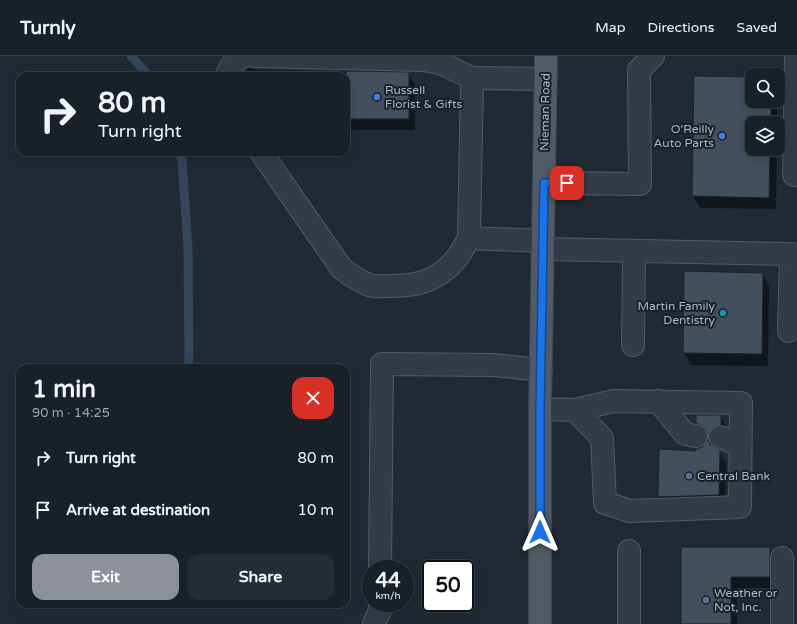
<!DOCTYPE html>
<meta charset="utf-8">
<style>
:root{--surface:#182028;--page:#252d34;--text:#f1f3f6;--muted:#9fa3a8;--line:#363e45;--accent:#8c9099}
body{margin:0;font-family:"Varela Round",sans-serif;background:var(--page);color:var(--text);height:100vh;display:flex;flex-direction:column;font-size:15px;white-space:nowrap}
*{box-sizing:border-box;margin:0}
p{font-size:13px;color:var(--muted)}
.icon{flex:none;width:22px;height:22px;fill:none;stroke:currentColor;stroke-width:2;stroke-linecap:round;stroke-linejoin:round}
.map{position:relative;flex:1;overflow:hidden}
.drawer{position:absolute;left:16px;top:308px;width:334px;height:244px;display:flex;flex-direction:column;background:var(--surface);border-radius:12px;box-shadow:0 4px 16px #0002,0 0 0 1px var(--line)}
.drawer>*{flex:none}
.banner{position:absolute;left:16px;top:16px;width:334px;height:84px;border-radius:12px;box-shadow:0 4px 16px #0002,0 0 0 1px var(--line);background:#182028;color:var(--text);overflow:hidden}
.buttons{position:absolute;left:745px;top:12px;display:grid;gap:8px}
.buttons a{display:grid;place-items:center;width:40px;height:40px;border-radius:8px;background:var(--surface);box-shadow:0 4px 16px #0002,0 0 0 1px var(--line);font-size:20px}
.speed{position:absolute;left:362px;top:504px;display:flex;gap:8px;font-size:20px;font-weight:700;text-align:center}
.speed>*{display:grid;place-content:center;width:52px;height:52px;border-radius:50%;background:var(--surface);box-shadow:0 4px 16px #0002,0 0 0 1px var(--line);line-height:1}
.speed small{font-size:10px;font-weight:400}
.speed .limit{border:2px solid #111;border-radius:6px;background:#fff;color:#111}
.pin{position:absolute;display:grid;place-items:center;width:34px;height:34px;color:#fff;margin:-17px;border-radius:8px;box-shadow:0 2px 6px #0006}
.me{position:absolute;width:44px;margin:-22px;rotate:0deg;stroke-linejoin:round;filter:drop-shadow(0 0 3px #0008)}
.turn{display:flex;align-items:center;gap:14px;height:84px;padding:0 16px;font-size:18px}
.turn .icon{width:52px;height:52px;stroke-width:2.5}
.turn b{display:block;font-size:28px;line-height:34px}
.round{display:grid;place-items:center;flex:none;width:42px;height:42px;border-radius:12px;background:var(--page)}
.headline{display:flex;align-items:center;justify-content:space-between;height:68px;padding:0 16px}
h1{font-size:24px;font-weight:700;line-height:30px}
.action{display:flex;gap:8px;margin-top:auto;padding:8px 16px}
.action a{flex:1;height:46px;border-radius:12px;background:var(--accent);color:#fff;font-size:16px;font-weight:700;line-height:46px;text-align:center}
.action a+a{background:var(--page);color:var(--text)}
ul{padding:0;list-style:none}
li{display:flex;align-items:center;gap:12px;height:52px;padding:0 16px}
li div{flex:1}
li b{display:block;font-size:15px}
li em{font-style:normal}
header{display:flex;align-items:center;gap:24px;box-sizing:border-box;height:56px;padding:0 20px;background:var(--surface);border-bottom:1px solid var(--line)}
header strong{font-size:19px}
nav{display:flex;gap:22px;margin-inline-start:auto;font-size:14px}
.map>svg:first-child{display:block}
</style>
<header>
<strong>Turnly</strong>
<nav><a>Map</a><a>Directions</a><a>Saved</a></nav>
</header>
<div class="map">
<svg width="797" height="568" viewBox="0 0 797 568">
<rect width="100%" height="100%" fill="#202a35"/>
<!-- shadow -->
<g fill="#0007">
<polygon points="249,12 255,14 408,17 415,29 415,74 346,74 346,20 244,20 244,16"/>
<polygon points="695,21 752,22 752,45 778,45 777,67 752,67 752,93 777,93 776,153 700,152 693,140"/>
<polygon points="762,218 769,230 768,310 691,309 684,297"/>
<polygon points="720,360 727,372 711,382 704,379 697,367"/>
<polygon points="711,390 719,395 726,407 725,451 666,453 659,441 660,394 697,396 701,393"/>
<polygon points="682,492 769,492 776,504 776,532 737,532 737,568 682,568"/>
</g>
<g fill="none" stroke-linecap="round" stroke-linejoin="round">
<!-- stream -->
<g stroke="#34455c" stroke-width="9">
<polyline points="131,0 149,20"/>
<polyline points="179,96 182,104 188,192 189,312"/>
</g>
</g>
<!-- building -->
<g fill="#434f5d" stroke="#1b222c">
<polygon points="346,15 409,16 409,63 346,63"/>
<polygon points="694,20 752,21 752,45 771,45 771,67 752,67 752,93 770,93 769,142 692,140"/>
<polygon points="684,215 763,217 762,298 683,297"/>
<polygon points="696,359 721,359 721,369 713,371 708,379 704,371 696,367"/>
<polygon points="708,383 710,389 720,394 719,439 658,441 659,393 696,395 696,392 701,392 705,388"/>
<polygon points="681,491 770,491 770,521 731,521 731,568 681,568"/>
</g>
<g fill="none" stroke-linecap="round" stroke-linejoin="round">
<!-- minor casing -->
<g stroke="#515964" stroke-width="24">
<g id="minor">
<polyline points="255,0 424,4 440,7 472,22"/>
<path d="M227 20C229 10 235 5 243 0"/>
<path d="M261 96 342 213C351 219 358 225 369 229 375 231 383 230 390 230 417 230 438 225 456 203 461 197 465 189 469 182"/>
<polyline points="794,119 796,0"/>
<polyline points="544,127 640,128 639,14 653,0"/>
<polyline points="543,185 469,182 472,22 546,23"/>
<polyline points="543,193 791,198 789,275"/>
<polyline points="633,289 634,195"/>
<polyline points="658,345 685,378 696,380"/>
<polyline points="540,353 575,354 614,345 741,347 740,451 630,455 605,447 602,382 575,354"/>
<polyline points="720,381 740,389"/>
<polyline points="629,495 629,568"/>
<polyline points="380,513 382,308 494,309 541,314"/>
<polyline points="374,568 380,554 380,547"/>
<polyline points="782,568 782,502"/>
</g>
</g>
<!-- major casing -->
<g stroke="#3d4450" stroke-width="24">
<polyline id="major" points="540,568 540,353 546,0"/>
</g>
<!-- minor -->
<use href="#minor" stroke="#333b46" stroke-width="22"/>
<!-- major -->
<use href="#major" stroke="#515a66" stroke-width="22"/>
</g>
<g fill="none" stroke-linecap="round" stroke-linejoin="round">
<!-- route casing -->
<g stroke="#114b97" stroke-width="10">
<polyline id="route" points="540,476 540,353 544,127 567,127"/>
</g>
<!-- route -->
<use href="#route" stroke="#1a73e8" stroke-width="7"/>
</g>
<!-- markers -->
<g fill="#3f7fe0" stroke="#19202a" stroke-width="1.5">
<circle cx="377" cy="41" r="4"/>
<circle cx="722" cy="80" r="4"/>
</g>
<circle fill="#0f9aa8" stroke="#19202a" stroke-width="1.5" cx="723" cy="257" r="4"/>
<g fill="#5c6f8a" stroke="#19202a" stroke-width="1.5">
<circle cx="689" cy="420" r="4"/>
<circle cx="706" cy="544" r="4"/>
</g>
<g text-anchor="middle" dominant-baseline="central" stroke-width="4" stroke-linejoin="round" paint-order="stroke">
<!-- poi labels -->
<g font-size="12" fill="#adb6c3" stroke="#19202a" text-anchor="start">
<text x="385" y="34">Russell<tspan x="385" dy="14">Florist &amp; Gifts</tspan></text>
<text x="714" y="73" text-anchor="end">O'Reilly<tspan x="714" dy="14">Auto Parts</tspan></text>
<text x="715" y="250" text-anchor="end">Martin Family<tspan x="715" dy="14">Dentistry</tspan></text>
<text x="697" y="420">Central Bank</text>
<text x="714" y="537">Weather or<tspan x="714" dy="14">Not, Inc.</tspan></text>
</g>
<!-- street labels -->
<g font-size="12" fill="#adb6c3" stroke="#19202a">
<text transform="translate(545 56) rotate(-89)">Nieman Road</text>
</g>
</g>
</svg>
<div class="buttons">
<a><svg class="icon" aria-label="search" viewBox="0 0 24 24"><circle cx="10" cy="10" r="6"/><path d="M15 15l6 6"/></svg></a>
<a><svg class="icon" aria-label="layers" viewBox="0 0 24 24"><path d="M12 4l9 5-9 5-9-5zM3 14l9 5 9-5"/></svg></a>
</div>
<div class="speed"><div>44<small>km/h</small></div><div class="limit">50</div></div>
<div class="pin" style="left:567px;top:127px;background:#d93025"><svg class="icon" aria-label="arrive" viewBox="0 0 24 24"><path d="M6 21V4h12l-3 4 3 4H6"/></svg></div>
<svg class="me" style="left:540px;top:476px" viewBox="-20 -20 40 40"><path d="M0-17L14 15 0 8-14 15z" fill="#1a73e8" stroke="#fff" stroke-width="4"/></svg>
<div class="banner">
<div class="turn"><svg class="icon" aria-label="right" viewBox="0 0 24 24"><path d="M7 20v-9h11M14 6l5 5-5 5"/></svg><div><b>80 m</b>Turn right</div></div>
</div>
<section class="drawer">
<div class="headline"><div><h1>1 min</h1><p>90 m · 14:25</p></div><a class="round" style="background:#d93025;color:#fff"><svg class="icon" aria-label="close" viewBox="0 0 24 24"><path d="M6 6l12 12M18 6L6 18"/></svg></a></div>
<ul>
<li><svg class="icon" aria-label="right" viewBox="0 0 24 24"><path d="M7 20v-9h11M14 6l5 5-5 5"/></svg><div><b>Turn right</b></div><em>80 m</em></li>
<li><svg class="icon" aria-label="arrive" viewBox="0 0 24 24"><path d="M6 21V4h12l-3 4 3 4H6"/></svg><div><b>Arrive at destination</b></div><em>10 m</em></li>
</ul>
<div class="action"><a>Exit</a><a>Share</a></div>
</section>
</div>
